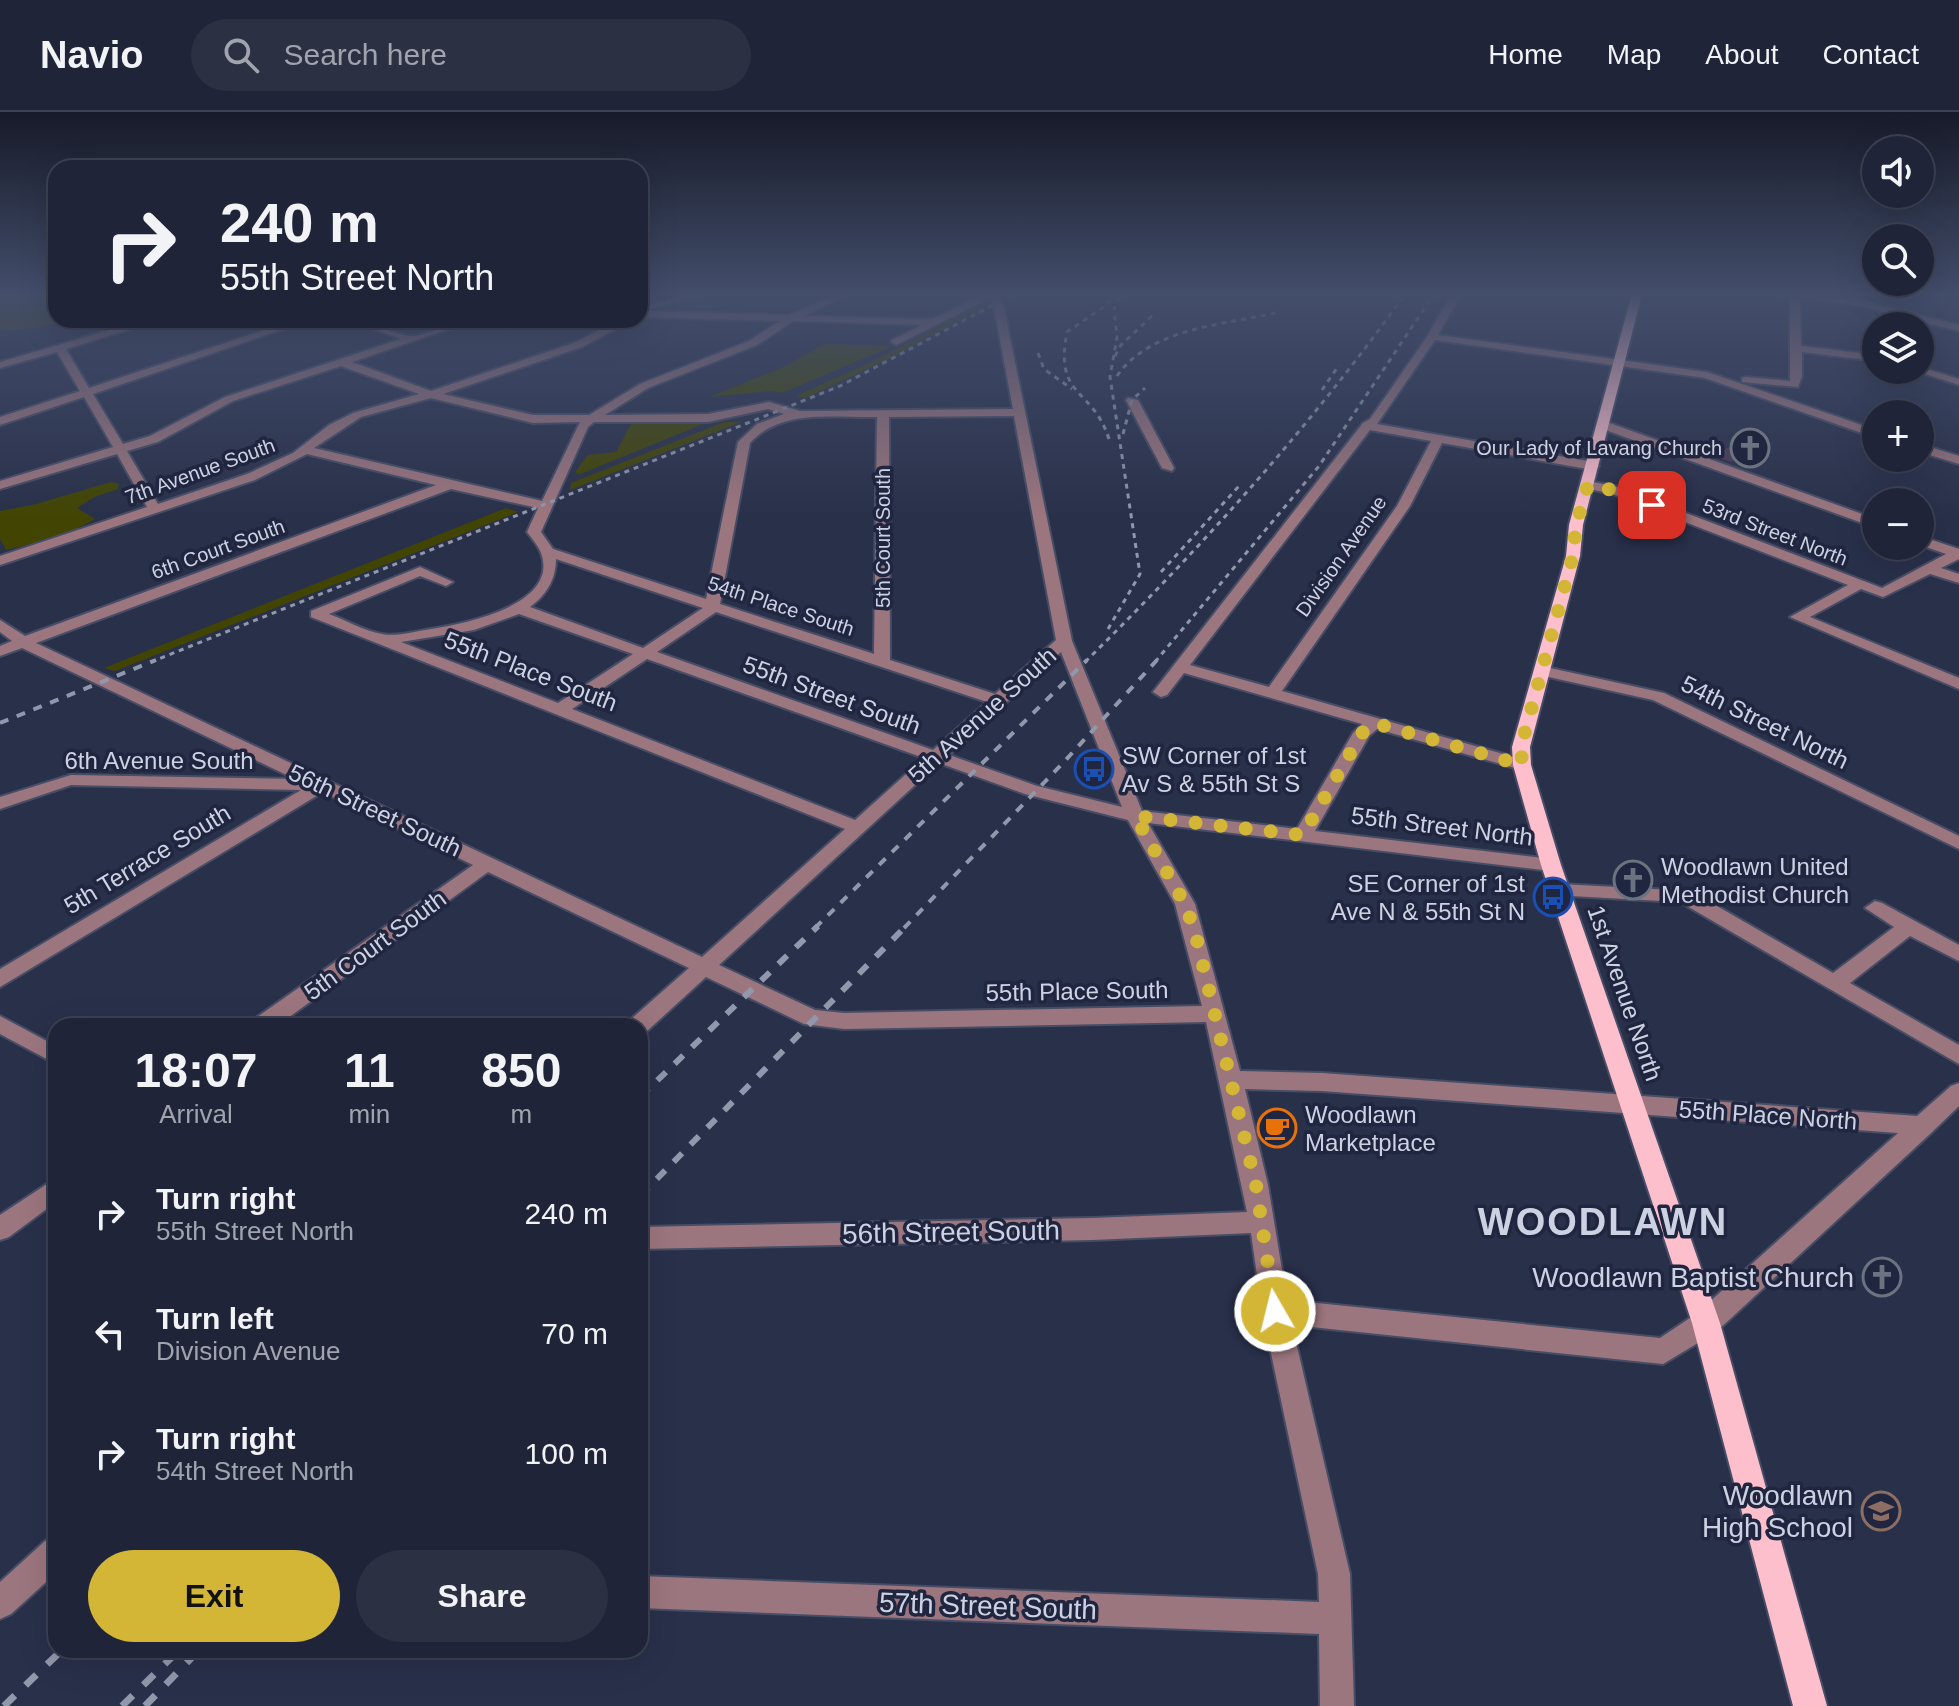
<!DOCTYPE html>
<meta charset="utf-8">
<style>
:root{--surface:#1f2438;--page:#2c3043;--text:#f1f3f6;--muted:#a1a4ae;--line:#3c4153;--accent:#d3b635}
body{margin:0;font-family:Arial,sans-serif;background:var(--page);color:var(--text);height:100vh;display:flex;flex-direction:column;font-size:30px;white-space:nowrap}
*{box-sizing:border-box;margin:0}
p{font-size:26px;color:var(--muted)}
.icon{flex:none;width:44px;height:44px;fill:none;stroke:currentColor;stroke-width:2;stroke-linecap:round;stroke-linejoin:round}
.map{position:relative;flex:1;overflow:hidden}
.side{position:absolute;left:48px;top:906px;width:600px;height:640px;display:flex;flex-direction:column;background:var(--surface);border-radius:24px;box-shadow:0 8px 32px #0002,0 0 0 2px var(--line)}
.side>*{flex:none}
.guide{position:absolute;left:48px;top:48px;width:600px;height:168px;border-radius:24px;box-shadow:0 8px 32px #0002,0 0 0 2px var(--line);background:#1f2438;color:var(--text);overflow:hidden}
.fabs{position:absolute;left:1862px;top:24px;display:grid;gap:16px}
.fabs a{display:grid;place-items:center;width:72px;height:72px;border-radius:50%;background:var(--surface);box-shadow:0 8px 32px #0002,0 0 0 2px var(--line);font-size:40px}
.pin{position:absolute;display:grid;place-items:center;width:68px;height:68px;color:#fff;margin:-34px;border-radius:16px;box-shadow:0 4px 12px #0006}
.me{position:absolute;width:88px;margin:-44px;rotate:352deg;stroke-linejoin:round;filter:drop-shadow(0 0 6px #0008)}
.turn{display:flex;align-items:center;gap:28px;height:168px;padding:0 40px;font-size:36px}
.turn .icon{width:104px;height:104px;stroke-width:2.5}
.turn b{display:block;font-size:56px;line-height:68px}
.eta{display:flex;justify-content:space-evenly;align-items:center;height:136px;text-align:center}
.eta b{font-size:48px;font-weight:800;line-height:56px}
.action{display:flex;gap:16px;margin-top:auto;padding:16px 40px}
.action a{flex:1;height:92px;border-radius:48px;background:var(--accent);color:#111;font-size:32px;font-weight:800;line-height:92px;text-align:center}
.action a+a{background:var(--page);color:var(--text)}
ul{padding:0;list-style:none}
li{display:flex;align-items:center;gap:24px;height:120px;padding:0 40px}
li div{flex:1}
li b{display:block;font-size:30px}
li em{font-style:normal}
header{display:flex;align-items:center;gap:48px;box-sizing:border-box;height:112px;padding:0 40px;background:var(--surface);border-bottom:2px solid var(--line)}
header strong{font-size:38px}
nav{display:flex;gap:44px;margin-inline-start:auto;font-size:28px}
.search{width:560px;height:72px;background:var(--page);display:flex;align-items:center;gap:20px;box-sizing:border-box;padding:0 28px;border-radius:44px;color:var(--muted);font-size:30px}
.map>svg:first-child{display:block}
</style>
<header>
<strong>Navio</strong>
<div class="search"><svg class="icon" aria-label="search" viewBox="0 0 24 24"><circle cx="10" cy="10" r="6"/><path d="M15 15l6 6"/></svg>Search here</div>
<nav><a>Home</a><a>Map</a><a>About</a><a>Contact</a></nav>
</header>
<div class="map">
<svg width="1959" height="1594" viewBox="0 0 1959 1594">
<rect width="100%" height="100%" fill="#29304a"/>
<!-- green -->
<g fill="#424502">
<polygon points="0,182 56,182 56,208 66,208 42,215 0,219"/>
<polygon points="983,191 988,193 887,248 805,286 796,284 877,247"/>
<polygon points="824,232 893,234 782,281 771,279 709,285 786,254"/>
<polygon points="708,310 578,363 575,360 588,343 616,340 631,312"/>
<polygon points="724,310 741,310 570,378 571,371"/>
<polygon points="111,370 119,372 118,377 94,385 77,396 95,407 63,424 6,438 0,427 0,399 36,392"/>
<polygon points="506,396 518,400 115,559 104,556"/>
</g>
<!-- building -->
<polygon fill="#4c3b55" points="1748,327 1768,334 1731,350 1711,343"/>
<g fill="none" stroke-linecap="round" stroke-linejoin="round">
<!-- minor casing -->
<g stroke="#474d66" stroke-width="4">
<g id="minor">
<polygon points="687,182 702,182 647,198 642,195"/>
<path d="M837 182H849L804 204 933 207 983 182H1001L1072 529 1142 699 1297 717 1353 621 1362 612 1184 561 1167 583 1161 585 1153 580 1363 311 1370 307 1427 225 1451 182H1461L1438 223 1707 260 1876 318V326L1705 266 1435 228 1377 312 1593 350 1599 354 1593 358 1442 331 1410 394 1282 579 1528 649 1531 653 1522 658 1377 617 1369 624 1315 719 1551 747 1561 753 1551 759 1148 711 1195 792 1240 959 1322 961 1917 1004 1951 974 1959 971V994L1931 1021 1716 1220 1663 1252 1292 1213 1350 1462 1354 1594H1320L1319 1522 640 1496V1464L1319 1490 1318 1462 1262 1199 1251 1121 1092 1128 640 1137V1115L1092 1106 1247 1100 1206 910 844 917 804 912 706 865 646 920 640 921V914H627L630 908 689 856 488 760 277 914H250L253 908 473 753 323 680 0 875V857L301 678 71 673 0 697V685L71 663 295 667 22 536 0 544V534L12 529 0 520V508L25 524 436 373 307 342 255 368 0 453V444L147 395 117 342 0 377V369L113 335 84 285 0 313V305L80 279 57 240 0 256V250L144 208H160L66 237 89 276 295 208H310L93 282 123 332 150 324 225 285 401 227 349 208C371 208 393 224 412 224 433 223 452 208 475 208L352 250 431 279 574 231 620 208H633L582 235 443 282 533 303H589L640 272 749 229 780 209 640 205V199L789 203ZM992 185 1013 297 800 299 769 290 708 302 605 303 648 276 757 233 793 209 922 213 892 228 891 230 896 233ZM341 254 419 282 353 301 329 313 293 341 247 362 158 392 127 339 158 330 233 289ZM431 286 533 311 580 310 542 389 314 336 361 305ZM768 297 784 302 757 312 738 330 706 487 553 437 541 420 588 315 594 310H708ZM1014 304 1056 528 995 582 890 548 889 305ZM877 305 874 542 720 492 750 331C781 296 835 306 877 305ZM1370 318 1431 329 1397 394 1269 575 1190 553ZM451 377 538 396 527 420C532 427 538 433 541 441 560 493 464 512 431 517 417 519 396 525 382 522 364 519 346 508 329 502L420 464 446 474 453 470 420 455 311 499V505L845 717 702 845 36 531ZM556 447 703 496 643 536 530 495C546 483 556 468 556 447ZM716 500 987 590 933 638 657 540ZM519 502 633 542 558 591 401 530 474 518ZM1061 540 1122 695 1037 674 949 643ZM647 547 924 646 855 708 572 597ZM939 651 1025 682 1128 708 1175 792 1202 894 844 901 815 898 719 853ZM1245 977 1322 979 1898 1021 1696 1202 1660 1226 1287 1188 1268 1073Z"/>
<polygon points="1781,182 1856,187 1959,213 1959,219 1856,193 1800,186 1801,234 1876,243 1876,249 1802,240 1802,264 1798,275 1742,270 1742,266 1746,265 1790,269 1790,185"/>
<polygon points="1920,255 1959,267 1959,273 1913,258 1920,258"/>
<polygon points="1128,286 1138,288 1174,356 1172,359 1162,356 1126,288"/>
<polygon points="1604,309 1876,407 1876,416 1600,316 1598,313"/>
<polygon points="1920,332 1959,344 1959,352 1920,340"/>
<polygon points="1588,369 1618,375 1882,476 1946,442 1920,433 1920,424 1959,437 1959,447 1941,456 1959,462 1959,471 1930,462 1883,485 1861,477 1810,505 1959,566 1959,577 1790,505 1848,473 1610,381 1583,376 1583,370"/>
<polygon points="1541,554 1664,581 1959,724 1959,737 1653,588 1535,562 1535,556"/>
<polygon points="1560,772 1691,779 1833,861 1894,815 1865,796 1875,789 1882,791 1959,833 1959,849 1910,824 1850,871 1959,933 1959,952 1680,790 1553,783 1550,778 1553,773"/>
<polygon points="0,904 56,934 56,952 0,922"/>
<polygon points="56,1066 56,1090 9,1125 0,1128 0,1103"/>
<polygon points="56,1425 56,1461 11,1502 0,1507 0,1470 45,1429"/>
</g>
</g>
<!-- major casing -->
<g stroke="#474d66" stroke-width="4">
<polygon id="major" points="1632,182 1642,182 1583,413 1580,444 1530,635 1531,653 1561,753 1720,1211 1827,1594 1793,1594 1692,1211 1541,753 1513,653 1512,635 1566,444 1569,413"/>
</g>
<!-- minor -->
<use href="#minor" fill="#9c767e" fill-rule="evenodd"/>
<!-- major -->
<use href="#major" fill="#febfcd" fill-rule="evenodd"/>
<!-- rail-far3 -->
<g stroke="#9298ac" stroke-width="3" stroke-dasharray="5 5" stroke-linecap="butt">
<polyline points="1038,241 1044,257 1072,277"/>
<polyline points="1115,244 1121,233 1153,203"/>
<path d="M1117 264C1151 215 1225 213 1279 200"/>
<polyline points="1322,278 1339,253"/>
<polyline points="1123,322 1132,288 1145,276"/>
<path d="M1109 327C1092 274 1054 287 1067 220L1105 194 1115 182"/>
<polyline points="1161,460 1239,374"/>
<polyline points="1108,517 1140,462 1110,265 1117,225 1114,197 1121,182"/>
<polyline points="151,550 840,274 1014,182"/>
<path d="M1085 550C1202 435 1310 315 1405 182"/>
<polyline points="1155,550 1319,354 1434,182"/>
</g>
<!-- rail-far2 -->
<g stroke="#9298ac" stroke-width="4" stroke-dasharray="9 9" stroke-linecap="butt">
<polyline points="0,611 156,548"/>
<polyline points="815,816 1087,548"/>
<polyline points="904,816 1063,651 1157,548"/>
</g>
<!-- rail-far1 -->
<g stroke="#9298ac" stroke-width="6" stroke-dasharray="12 12" stroke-linecap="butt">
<polyline points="640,985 818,814"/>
<polyline points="640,1084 906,814"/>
</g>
<!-- rail -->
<g stroke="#9298ac" stroke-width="7" stroke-dasharray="15 15" stroke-linecap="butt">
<polyline points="4,1594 62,1538"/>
<polyline points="122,1594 179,1538"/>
<polyline points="145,1594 199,1538"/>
</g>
</g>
<!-- sky -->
<linearGradient id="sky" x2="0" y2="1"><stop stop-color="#171a29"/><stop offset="0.45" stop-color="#434e6b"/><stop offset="1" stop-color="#434e6b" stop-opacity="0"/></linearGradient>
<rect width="1959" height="405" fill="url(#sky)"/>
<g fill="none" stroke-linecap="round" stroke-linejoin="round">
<!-- route -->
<polyline stroke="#d3b635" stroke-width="14" stroke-dasharray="0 25.2" points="1275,1199 1256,1073 1195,820 1185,792 1135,704 1303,723 1362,621 1374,611 1522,653 1521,635 1573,444 1576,413 1588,373 1613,378 1652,393"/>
</g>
<!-- icons -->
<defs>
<g id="church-ring" transform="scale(2)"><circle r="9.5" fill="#20263f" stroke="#6b7280" stroke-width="1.5"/><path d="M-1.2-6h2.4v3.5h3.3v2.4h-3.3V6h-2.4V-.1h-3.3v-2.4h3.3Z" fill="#6b7280"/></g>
<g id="bus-ring" transform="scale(2)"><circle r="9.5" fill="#20263f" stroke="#1a4fb4" stroke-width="1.5"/><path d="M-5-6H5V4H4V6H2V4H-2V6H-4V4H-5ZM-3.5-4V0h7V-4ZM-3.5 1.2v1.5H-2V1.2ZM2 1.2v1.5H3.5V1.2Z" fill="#1a4fb4"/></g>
<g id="cafe-ring" transform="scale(2)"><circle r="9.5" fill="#20263f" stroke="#e8710a" stroke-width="1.5"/><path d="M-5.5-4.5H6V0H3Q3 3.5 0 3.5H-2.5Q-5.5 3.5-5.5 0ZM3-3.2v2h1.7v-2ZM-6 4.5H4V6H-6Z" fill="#e8710a"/></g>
<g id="school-ring" transform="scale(2)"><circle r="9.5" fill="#20263f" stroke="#8d6e63" stroke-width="1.5"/><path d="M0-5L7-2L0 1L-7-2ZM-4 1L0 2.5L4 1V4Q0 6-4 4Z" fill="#8d6e63"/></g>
</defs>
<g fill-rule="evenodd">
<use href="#church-ring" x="1750" y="336"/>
<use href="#bus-ring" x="1094" y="657"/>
<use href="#church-ring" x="1633" y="768"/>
<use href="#bus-ring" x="1553" y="785"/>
<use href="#cafe-ring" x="1277" y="1016"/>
<use href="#church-ring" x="1882" y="1165"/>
<use href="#school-ring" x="1881" y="1399"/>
</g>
<g text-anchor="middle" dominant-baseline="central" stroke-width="7" stroke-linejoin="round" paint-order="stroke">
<!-- far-poi labels -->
<g font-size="20" fill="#cdd2e3" stroke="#20263f" text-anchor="end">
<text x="1722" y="336">Our Lady of Lavang Church</text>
</g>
<!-- far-street labels -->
<g font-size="20" fill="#cdd2e3" stroke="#20263f">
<text transform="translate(200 359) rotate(-20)">7th Avenue South</text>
<text transform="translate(1775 420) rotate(21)">53rd Street North</text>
<text transform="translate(883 426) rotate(-90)">5th Court South</text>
<text transform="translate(218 437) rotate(-20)">6th Court South</text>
<text transform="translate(1341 444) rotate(-55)">Division Avenue</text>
<text transform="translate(781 494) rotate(18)">54th Place South</text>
</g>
<!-- street labels -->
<g font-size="24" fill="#cdd2e3" stroke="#20263f">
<text transform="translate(531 559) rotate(21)">55th Place South</text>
<text transform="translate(832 583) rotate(20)">55th Street South</text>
<text transform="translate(982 603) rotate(-42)">5th Avenue South</text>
<text transform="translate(1765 610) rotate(26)">54th Street North</text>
<text x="159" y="648">6th Avenue South</text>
<text transform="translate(375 698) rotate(25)">56th Street South</text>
<text transform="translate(1442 714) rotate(7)">55th Street North</text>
<text transform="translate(147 747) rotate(-31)">5th Terrace South</text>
<text transform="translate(375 833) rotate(-36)">5th Court South</text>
<text transform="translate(1077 879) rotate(-1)">55th Place South</text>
<text transform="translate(1625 881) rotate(71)">1st Avenue North</text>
<text transform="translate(1768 1003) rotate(4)">55th Place North</text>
</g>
<!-- poi labels -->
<g font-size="24" fill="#cdd2e3" stroke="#20263f" text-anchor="start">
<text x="1122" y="643">SW Corner of 1st<tspan x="1122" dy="28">Av S &amp; 55th St S</tspan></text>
<text x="1661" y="754">Woodlawn United<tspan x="1661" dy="28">Methodist Church</tspan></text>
<text x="1525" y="771" text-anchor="end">SE Corner of 1st<tspan x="1525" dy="28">Ave N &amp; 55th St N</tspan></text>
<text x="1305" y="1002">Woodlawn<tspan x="1305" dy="28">Marketplace</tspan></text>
</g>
<!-- near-street labels -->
<g font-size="28" fill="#cdd2e3" stroke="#20263f">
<text transform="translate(951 1120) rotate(-1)">56th Street South</text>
<text transform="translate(988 1494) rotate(2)">57th Street South</text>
</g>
<!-- near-poi labels -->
<g font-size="28" fill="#cdd2e3" stroke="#20263f" text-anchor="end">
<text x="1854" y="1165">Woodlawn Baptist Church</text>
<text x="1853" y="1383">Woodlawn<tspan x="1853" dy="32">High School</tspan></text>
</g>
<!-- near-district labels -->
<g font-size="38" font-weight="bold" letter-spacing="2" fill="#cdd2e3" stroke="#20263f">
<text x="1603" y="1110">WOODLAWN</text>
</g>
</g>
</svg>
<div class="fabs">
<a><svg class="icon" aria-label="sound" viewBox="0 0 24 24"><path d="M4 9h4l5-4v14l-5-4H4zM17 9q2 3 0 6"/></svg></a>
<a><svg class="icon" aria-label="search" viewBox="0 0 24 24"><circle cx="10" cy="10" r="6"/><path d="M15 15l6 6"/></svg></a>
<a><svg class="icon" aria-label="layers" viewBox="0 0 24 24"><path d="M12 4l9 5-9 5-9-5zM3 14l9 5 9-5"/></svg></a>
<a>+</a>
<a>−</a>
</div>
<div class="pin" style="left:1652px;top:393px;background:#d93025"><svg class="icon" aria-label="arrive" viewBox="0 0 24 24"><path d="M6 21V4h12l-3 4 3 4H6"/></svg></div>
<svg class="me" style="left:1275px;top:1199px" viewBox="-20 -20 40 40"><circle r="17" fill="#d3b635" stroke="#fff" stroke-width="3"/><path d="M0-11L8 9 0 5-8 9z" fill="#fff"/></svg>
<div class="guide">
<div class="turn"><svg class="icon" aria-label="right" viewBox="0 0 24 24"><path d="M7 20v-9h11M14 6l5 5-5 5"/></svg><div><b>240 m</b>55th Street North</div></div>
</div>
<section class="side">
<div class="eta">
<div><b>18:07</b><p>Arrival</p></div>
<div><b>11</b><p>min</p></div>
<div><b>850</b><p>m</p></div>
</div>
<ul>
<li><svg class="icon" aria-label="right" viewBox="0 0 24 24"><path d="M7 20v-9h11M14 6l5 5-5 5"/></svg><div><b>Turn right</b><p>55th Street North</p></div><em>240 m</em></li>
<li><svg class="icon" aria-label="left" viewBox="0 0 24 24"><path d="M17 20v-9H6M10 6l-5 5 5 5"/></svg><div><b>Turn left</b><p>Division Avenue</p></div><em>70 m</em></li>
<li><svg class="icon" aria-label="right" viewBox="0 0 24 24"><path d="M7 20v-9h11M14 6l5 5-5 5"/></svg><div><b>Turn right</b><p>54th Street North</p></div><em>100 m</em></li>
</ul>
<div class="action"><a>Exit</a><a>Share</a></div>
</section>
</div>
